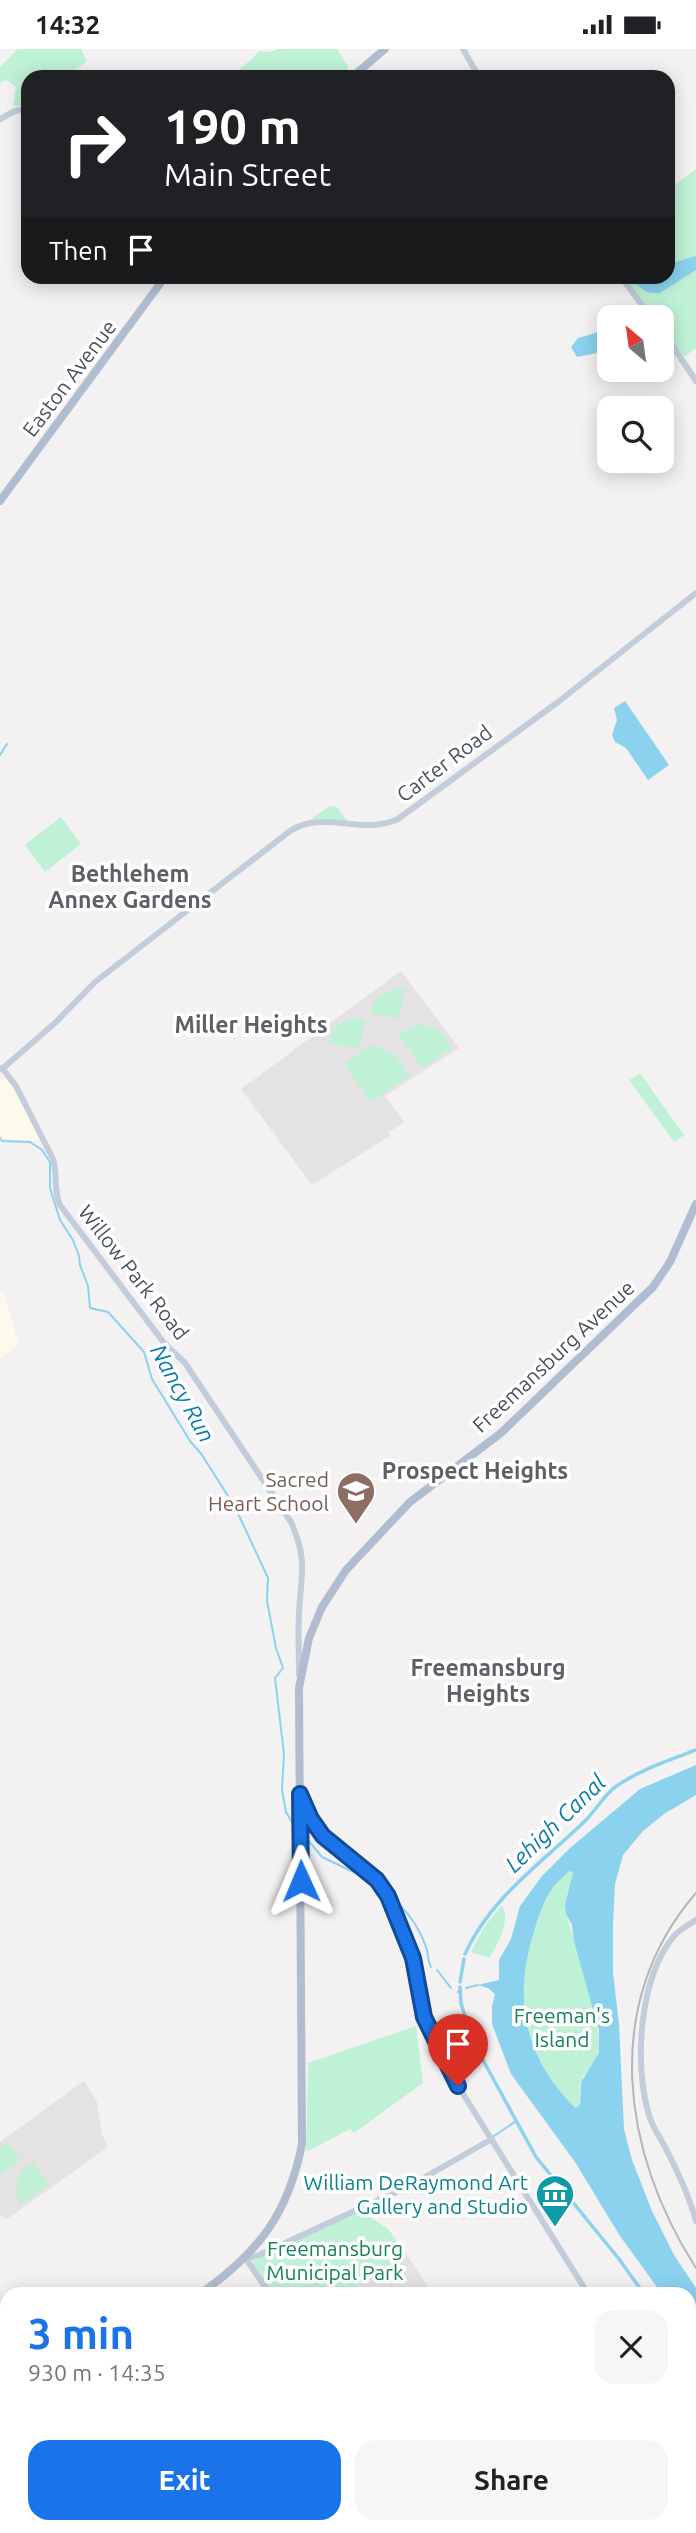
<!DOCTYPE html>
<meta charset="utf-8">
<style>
:root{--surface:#fff;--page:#f6f6f6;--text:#202124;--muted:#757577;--accent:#1a73e8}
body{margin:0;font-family:Ubuntu,sans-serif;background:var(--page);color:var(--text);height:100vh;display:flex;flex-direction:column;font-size:26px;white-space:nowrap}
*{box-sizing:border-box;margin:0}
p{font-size:23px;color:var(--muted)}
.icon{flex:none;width:38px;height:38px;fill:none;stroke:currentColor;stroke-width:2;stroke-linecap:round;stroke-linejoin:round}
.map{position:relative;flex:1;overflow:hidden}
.sheet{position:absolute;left:0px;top:2238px;width:696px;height:247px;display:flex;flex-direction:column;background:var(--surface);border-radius:21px 21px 0 0;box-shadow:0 4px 18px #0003}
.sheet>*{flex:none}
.hud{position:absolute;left:21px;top:21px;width:654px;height:214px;border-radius:21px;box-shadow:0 4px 18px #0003;background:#202124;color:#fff;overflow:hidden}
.needle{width:46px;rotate:331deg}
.tools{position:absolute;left:597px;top:256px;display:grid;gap:14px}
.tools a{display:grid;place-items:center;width:77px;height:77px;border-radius:14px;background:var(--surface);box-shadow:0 4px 18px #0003;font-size:35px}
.pin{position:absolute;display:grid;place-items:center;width:60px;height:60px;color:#fff;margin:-72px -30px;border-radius:50% 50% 50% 0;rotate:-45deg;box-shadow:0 0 7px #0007}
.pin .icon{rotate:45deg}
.me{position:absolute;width:77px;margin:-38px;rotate:359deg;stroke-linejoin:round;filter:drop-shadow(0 0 5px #0008)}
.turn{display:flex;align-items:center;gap:24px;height:147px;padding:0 28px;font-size:32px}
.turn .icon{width:91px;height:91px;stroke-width:2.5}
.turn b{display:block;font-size:49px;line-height:60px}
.then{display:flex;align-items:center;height:66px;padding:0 28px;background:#0003;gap:14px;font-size:26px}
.round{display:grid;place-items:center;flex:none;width:74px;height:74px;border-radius:21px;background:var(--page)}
.headline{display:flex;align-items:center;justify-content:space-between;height:119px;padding:0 28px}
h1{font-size:42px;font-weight:700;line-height:52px;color:var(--accent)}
.action{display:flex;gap:14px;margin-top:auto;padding:14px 28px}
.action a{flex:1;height:80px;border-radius:21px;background:var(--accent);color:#fff;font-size:28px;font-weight:700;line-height:80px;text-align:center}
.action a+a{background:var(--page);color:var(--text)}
.status{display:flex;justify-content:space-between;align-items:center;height:49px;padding:0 35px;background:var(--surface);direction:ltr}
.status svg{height:19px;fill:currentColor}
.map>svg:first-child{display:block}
</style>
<div class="status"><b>14:32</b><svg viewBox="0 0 49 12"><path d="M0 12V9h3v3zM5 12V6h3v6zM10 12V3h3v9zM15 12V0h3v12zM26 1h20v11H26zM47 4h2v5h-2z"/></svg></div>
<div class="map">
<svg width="696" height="2484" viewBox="0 0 696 2484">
<rect width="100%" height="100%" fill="#f3f1f1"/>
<!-- commercial -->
<g fill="#fdf9eb">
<polygon points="8,1028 40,1089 33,1092 5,1090 0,1084 0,1033"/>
<polygon points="0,1242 3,1242 19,1295 0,1310"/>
</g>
<!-- education -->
<g fill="#e4e2e3">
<polygon points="401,922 459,999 385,1047 404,1073 389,1083 391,1086 312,1136 241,1040"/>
<polygon points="84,2032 97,2053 102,2085 108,2098 7,2170 0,2166 0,2093"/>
<polygon points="406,2205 433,2245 343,2245"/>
</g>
<!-- green -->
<g fill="#bff1d6">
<polygon points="18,0 81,0 87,13 69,24 70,28 28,28 28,57 13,57 16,38 6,31 0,34 0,18"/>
<polygon points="278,0 337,0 348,18 347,25 344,28 242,28 238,22 260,2 270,3"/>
<polygon points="696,120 696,299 684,308 662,278 662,268 653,268 623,228 668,228 669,140"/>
<polygon points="330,757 337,758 347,772 311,770"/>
<polygon points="61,768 81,795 45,823 25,796"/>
<polygon points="395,940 405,940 400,969 370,964 378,948"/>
<path d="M352 969 365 971 359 999 328 994C331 981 339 973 352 969Z"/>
<polygon points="419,975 439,980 452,999 423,1019 398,985"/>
<path d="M369 997C390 997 399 1010 410 1027L373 1052H370L344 1016Z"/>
<polygon points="640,1024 684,1086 674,1093 629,1031"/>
<path d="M569 1822 573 1824C571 1836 564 1855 567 1867 574 1892 604 1983 599 2004 596 2014 585 2022 581 2032 578 2040 581 2050 579 2058L574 2059C526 2006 512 1955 533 1886 538 1869 543 1852 554 1837 558 1832 565 1827 569 1822Z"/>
<path d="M502 1856C511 1871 498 1895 489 1909L471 1903 484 1878Z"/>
<polygon points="416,1977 423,2034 354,2084 350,2080 306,2103 308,2014"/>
<polygon points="7,2094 20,2111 0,2126 0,2099"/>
<path d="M33 2114 49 2135 20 2156C13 2139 16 2123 33 2114Z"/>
<polygon points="366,2159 371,2169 389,2181 406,2205 343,2245 273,2245 252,2215 253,2212"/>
</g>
<!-- water -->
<g fill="#8bd2ef" fill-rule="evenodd">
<path d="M696 207V221L660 244C648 246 637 239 634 228H668L669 215Z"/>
<polygon points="609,280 609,298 603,303 577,308 571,298 578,289"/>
<polygon points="625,652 669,716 648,731 626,699 615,693 612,686 617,671 614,659"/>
<path d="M696 1716V1746L664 1765 643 1782 623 1806 615 1835 613 1877V1924L619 1975 624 2080 632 2111 652 2162 674 2206 696 2239V2380L690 2336V2245H662L620 2187 575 2113 511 2025 492 1975V1957L495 1945 488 1939 478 1936 499 1931V1911L511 1890 520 1857 542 1827 569 1800 640 1740ZM569 1822 573 1824 565 1856 566 1865 572 1876 574 1892 599 1982V2004L581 2033 580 2055 578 2058 575 2059C525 2008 513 1953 533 1886 538 1869 543 1852 554 1837 558 1832 564 1828 569 1822Z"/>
<polygon points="696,2447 696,2484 680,2484 683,2478 690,2478 690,2465"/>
</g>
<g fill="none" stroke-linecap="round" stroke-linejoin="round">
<!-- stream -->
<g stroke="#8bd2ef" stroke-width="2">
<polyline points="0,706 7,695"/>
<polyline points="0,1089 2,1092 30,1093 42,1101 50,1113 50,1139 60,1171 73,1191 79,1207 80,1216 88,1237 90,1259 108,1263 144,1303 152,1330 190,1392 202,1406 235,1458 268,1529 267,1552 276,1599 283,1619 275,1629 284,1705 282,1741 286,1763 296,1780"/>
<polyline points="303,1785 322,1808 366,1829 383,1845"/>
<path d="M394 1853C409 1861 422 1885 427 1901 429 1908 427 1911 431 1918"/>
<polyline points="437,1921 451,1939"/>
<polyline points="466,1939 478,1936"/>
<polyline points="458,1943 461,1940"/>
<polyline points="494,2087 516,2072"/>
</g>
<!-- canal -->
<g stroke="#8bd2ef" stroke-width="3.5">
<path d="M465 1905C490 1849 543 1813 586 1771 597 1760 605 1744 618 1736 642 1720 669 1711 696 1701"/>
<polyline points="460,1933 464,1910"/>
<polyline points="460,1938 461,1954 472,1991 536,2108 619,2210 644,2245"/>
<polyline points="665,2484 669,2478"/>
</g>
<!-- secondary -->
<g stroke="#c3ccda" stroke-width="6">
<polyline points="463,0 479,28"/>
<polyline points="0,70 15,62 28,60"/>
<polyline points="621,228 651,268"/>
<polyline points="662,281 696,332"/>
<path d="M2 1019 16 1037 53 1110C58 1125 53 1141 60 1156L164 1294 185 1314 291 1473C308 1511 301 1526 299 1564 298 1584 299 1605 299 1625"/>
<path d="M2 1020 55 974 95 933 290 782C324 760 363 787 398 770L558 653 696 544"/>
<polyline points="301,1746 311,1770 323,1787 377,1831 388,1847 413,1909 424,1968 434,1990 460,2040 588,2245"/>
<path d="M696 1871C689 1876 680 1880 674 1887 639 1929 633 2018 650 2069 653 2079 660 2088 665 2098 677 2121 689 2146 696 2172"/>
<polyline points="270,2245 246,2210 259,2206 411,2136 492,2090"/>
<polyline points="690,2396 696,2397"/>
<polyline points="421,2484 424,2478"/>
</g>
<!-- primary -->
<g stroke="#b0bdd0" stroke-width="8">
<polyline points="352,28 385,0"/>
<polyline points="0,452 165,228"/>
<path d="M200 2245C258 2204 288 2166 302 2095L299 1639 309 1589 322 1558 346 1521 410 1453 501 1384 653 1238 670 1213 696 1155"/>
<polyline points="0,2379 7,2374"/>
</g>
<!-- rail -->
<path stroke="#b3b5bb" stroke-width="2" d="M696 1844C600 1955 622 2104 696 2219"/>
</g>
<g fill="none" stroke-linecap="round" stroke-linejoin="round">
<!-- route casing -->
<g stroke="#114b97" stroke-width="18">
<polyline id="route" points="301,1832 300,1745 311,1770 323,1787 377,1831 388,1847 413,1909 424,1968 458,2037"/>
</g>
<!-- route -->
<use href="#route" stroke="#1a73e8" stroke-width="12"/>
</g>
<!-- icons -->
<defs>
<g id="school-pin" transform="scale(2.0125)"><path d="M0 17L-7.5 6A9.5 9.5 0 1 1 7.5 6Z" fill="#8d6e63" stroke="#fff"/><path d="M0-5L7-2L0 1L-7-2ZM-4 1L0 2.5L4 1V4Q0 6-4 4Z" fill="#fff"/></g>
<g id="museum-pin" transform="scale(2.0125)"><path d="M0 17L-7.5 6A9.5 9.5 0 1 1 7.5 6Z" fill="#0f9aa8" stroke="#fff"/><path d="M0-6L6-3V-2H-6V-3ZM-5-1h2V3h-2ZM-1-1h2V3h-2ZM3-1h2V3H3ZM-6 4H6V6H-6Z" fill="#fff"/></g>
</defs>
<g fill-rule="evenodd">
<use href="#school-pin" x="356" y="1442"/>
<use href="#museum-pin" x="555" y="2145"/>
</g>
<g text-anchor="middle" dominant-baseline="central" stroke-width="7" stroke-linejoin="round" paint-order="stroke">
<!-- street labels -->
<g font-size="21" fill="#48525f" stroke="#fff">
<text transform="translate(69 329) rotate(-53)">Easton Avenue</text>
<text transform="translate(444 714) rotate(-37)">Carter Road</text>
<text transform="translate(134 1223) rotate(52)">Willow Park Road</text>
<text transform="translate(553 1307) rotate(-43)">Freemansburg Avenue</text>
</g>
<!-- education labels -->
<g font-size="21" fill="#785e54" stroke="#fff" text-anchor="end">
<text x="329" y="1430">Sacred<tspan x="329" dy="24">Heart School</tspan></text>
</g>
<!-- park labels -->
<g font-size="21" fill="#158456" stroke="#fff">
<text x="562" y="1966">Freeman's<tspan x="562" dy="24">Island</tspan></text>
<text x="335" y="2199">Freemansburg<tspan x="335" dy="24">Municipal Park</tspan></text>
</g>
<!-- culture labels -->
<g font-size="21" fill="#0d838f" stroke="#fff" text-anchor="end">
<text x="528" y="2133">William DeRaymond Art<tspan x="528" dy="24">Gallery and Studio</tspan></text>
</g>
<!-- neighbourhood labels -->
<g font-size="23" font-weight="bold" fill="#5d6066" stroke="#fff">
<text x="130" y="824">Bethlehem<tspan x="130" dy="26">Annex Gardens</tspan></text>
<text x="251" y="975">Miller Heights</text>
<text x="475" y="1421">Prospect Heights</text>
<text x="488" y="1618">Freemansburg<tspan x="488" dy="26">Heights</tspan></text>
</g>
<!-- water labels -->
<g font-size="23" font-style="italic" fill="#097aa9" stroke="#fff">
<text transform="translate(183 1344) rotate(61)">Nancy Run</text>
<text transform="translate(555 1774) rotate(-44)">Lehigh Canal</text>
</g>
</g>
</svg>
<div class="tools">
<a><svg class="needle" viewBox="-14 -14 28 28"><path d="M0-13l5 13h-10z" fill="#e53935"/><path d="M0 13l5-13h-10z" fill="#757577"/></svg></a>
<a><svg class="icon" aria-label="search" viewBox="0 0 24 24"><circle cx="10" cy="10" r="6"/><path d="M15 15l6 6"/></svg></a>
</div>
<div class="pin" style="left:458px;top:2037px;background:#d93025"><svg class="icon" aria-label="arrive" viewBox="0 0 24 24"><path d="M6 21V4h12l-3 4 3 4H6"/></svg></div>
<svg class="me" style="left:301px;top:1832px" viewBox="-20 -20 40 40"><path d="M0-17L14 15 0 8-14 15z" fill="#1a73e8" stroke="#fff" stroke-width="4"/></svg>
<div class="hud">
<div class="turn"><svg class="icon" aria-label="right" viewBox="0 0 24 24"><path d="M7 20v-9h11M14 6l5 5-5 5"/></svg><div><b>190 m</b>Main Street</div></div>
<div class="then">Then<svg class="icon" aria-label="arrive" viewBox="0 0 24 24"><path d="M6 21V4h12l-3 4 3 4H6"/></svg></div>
</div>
<section class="sheet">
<div class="headline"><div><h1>3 min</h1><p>930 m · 14:35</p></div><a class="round"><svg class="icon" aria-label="close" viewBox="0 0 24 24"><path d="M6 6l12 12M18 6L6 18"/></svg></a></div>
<div class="action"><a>Exit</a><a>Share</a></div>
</section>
</div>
